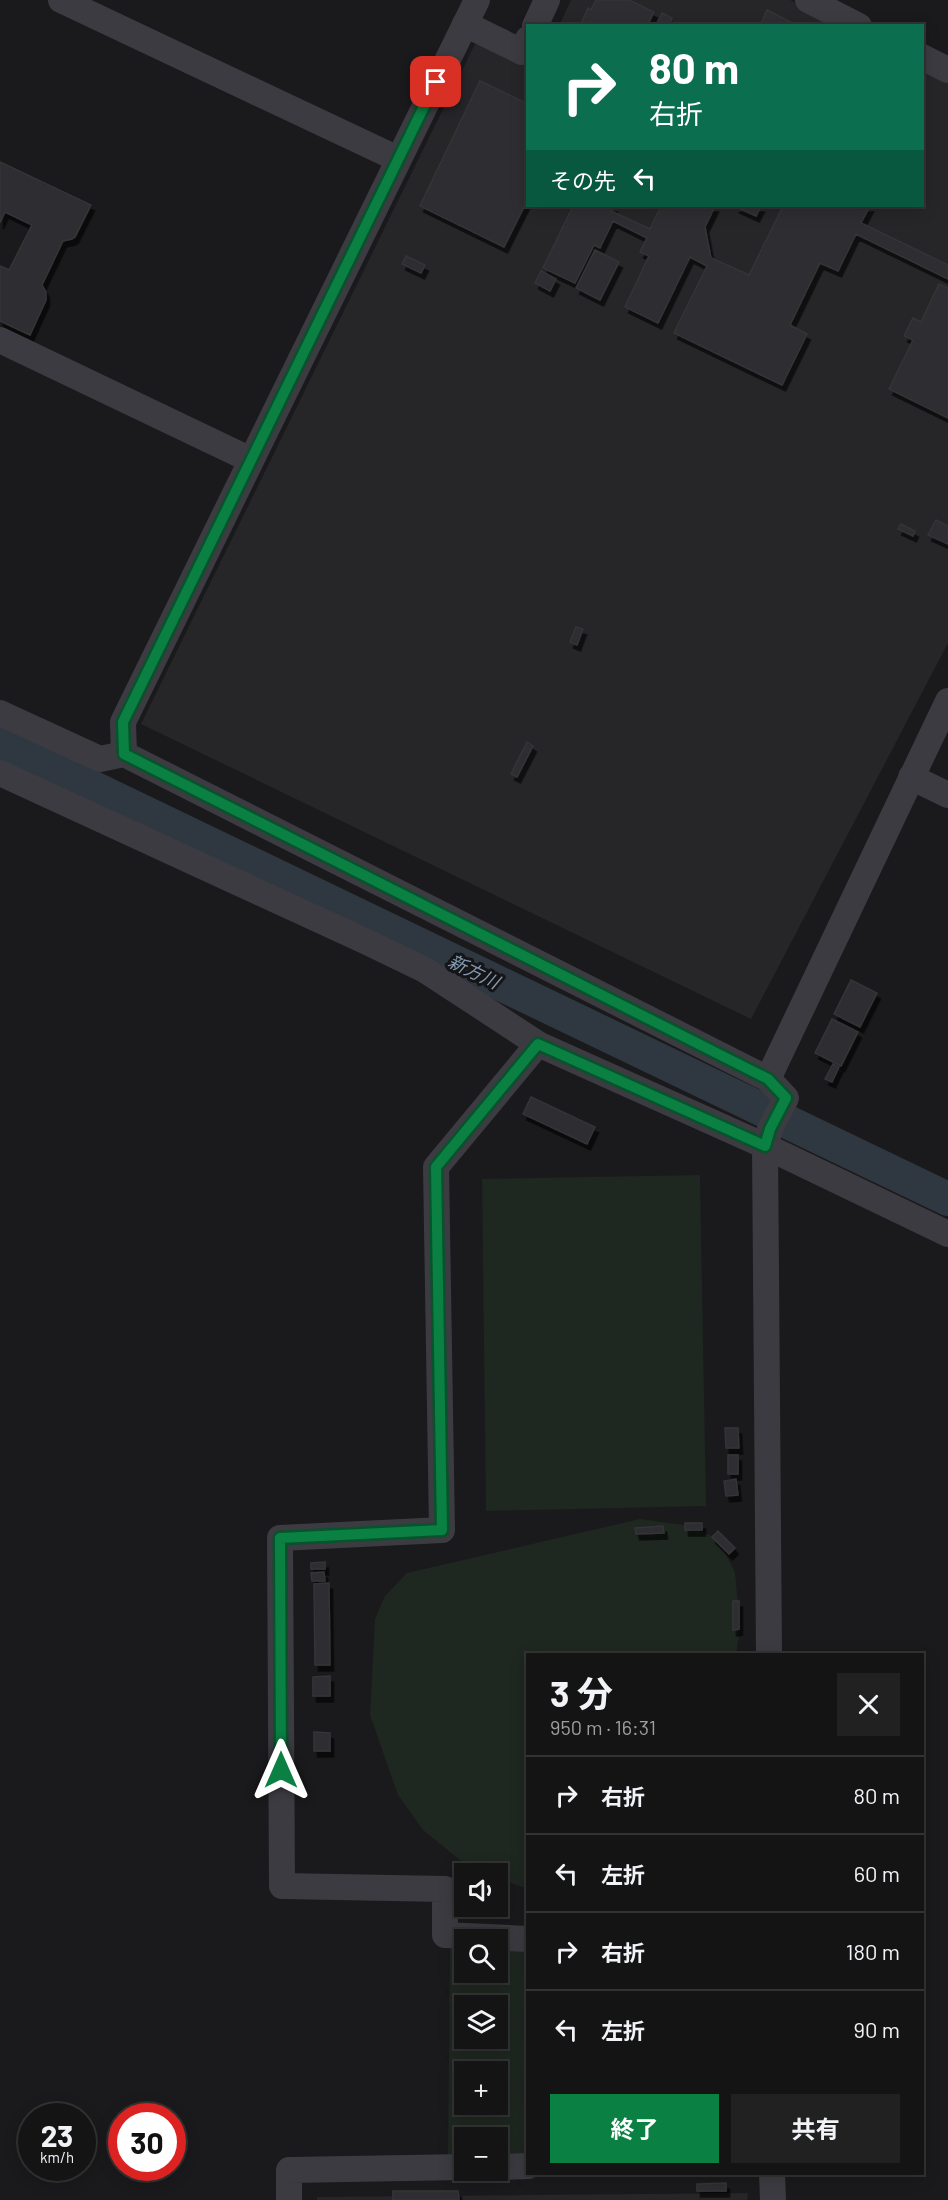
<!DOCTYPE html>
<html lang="ja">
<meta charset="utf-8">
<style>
:root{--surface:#141415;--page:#212122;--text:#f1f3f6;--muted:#9d9ea0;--line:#333334;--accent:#0b8043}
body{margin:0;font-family:Barlow,"Noto Sans JP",sans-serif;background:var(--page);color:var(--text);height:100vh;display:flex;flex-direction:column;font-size:22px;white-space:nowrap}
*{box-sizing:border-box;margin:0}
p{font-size:20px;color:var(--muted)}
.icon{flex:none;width:33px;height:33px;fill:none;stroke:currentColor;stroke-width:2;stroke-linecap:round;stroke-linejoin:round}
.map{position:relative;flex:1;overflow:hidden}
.panel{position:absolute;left:526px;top:1653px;width:398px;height:522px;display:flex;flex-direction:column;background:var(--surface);border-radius:0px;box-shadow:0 3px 15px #0003,0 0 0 2px var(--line)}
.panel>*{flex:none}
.guide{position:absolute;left:526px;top:24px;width:398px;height:183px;border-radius:0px;box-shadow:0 3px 15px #0003,0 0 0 2px var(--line);background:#0b6e4f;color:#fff;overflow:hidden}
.fabs{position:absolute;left:454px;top:1863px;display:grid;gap:12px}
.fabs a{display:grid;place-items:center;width:54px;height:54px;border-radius:0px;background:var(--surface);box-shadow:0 3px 15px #0003,0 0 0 2px var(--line);font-size:30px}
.speed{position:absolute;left:18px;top:2103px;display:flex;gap:12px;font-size:30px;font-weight:700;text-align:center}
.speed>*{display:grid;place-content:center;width:78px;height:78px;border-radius:50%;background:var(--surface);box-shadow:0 3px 15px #0003,0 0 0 2px var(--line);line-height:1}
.speed small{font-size:15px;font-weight:400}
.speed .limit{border:9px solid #d22;background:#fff;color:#111}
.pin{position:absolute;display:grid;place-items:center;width:51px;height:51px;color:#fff;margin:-26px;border-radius:12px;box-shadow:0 3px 9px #0006}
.me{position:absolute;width:66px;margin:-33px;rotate:0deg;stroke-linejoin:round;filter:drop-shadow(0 0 4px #0008)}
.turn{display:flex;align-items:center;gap:21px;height:126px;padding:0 24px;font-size:27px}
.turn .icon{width:78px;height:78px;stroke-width:2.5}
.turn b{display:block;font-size:42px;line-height:51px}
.then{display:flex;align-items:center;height:57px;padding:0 24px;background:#0003;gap:12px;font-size:22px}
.round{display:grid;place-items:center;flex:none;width:63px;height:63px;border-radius:0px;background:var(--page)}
.head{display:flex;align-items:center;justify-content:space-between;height:102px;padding:0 24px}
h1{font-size:36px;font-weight:700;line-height:45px}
.cta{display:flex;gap:12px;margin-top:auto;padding:12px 24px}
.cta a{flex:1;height:69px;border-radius:0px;background:var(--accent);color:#fff;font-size:24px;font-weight:700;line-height:69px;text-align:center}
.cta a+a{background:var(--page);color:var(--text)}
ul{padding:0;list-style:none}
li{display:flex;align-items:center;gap:18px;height:78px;padding:0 24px;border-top:2px solid var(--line)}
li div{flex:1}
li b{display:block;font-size:22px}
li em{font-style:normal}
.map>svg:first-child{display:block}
</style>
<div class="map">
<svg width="948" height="2200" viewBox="0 0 948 2200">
<defs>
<filter id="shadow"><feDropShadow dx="3.5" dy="6" stdDeviation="0" flood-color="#0009"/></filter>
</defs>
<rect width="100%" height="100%" fill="#1a1a1c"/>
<!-- built -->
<g fill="#262629">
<polygon points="571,0 790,0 841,25 559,26"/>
<polygon points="476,42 528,67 528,206 922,206 923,67 948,80 948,643 751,1019 141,724"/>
<polygon points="748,2193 747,2200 317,2200 317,2197"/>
</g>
<!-- green -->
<g fill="#1f2721" fill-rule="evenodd">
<polygon points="700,1175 706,1506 486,1511 482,1179"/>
<polygon points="640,1519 683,1525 717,1538 735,1572 740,1628 736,1654 528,1654 528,1889 498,1878 498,1874 489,1873 460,1860 423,1830 398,1795 370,1715 375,1619 385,1596 407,1573"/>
<path d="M528 1948V2155H498V2138H465V2155L448 2156 450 1949H465V1972H498V1949ZM465 2006H498V2038H465ZM465 2072H498V2104H465Z"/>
</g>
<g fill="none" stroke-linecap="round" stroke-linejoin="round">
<!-- river -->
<polyline stroke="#2f3840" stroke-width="34" points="0,743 948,1199"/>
</g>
<!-- building -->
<g fill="#2d2d30" stroke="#343438" stroke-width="1.5" filter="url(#shadow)">
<polygon points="596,0 629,0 654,12 647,26 580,26 588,8 591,10"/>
<polygon points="767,10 798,26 760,26"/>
<polygon points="662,13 672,18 669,26 656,26"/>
<polygon points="480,81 528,104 528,199 504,247 420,206"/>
<polygon points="0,162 91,205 75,237 72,239 63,241 42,285 46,292 46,300 30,335 0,321 0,266 9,270 32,225 5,212 0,223"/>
<polygon points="573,206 614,206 611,211 650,229 661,206 715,206 705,227 711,258 749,275 783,206 870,206 861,223 948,265 948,279 856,234 838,271 820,263 790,325 807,334 782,385 674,333 707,266 690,257 658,323 625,307 649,256 640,252 647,238 613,221 600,248 594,245 575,283 543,268"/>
<polygon points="737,206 761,206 756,216 736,207"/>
<polygon points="595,250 619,262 600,300 576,288"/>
<polygon points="406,256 425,265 421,273 402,264"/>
<polygon points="541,271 556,279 550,291 535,283"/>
<polygon points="939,284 948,288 948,418 889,389 913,340 904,336 913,318 921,322"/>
<polygon points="936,520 948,526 948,544 928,535"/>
<polygon points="901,524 915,531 913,536 898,529"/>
<polygon points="576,627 583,629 577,645 570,642"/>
<polygon points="527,742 533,746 517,777 511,774"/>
<polygon points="851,980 877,993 860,1027 834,1014"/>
<polygon points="832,1019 858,1032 841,1066 815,1053"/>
<polygon points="833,1064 839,1067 832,1082 825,1079"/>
<polygon points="531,1097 595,1127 587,1144 523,1114"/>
<polygon points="725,1428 738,1428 739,1448 726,1448"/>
<rect x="728" y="1455" width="10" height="19"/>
<polygon points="736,1479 738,1495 726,1496 724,1481"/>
<rect x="685" y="1523" width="17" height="7"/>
<polygon points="663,1526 664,1533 636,1534 635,1528"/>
<polygon points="718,1531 735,1548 729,1554 712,1537"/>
<polygon points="325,1562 325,1569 311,1569 311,1563"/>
<polygon points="324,1572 325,1581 312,1581 311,1573"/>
<polygon points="329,1583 330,1665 315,1665 314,1584"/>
<polygon points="733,1601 739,1601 739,1629 733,1630"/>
<polygon points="330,1676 330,1696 313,1696 313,1677"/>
<polygon points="314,1732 330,1733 330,1751 314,1751"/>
<polygon points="726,2183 726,2191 697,2191 697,2184"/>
<polygon points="393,2191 458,2191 459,2200 393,2200"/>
</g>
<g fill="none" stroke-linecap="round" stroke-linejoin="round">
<!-- minor -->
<g stroke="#3b3b41" stroke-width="26">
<polyline points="61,0 398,159"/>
<polyline points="808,0 859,26"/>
<polyline points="465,24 522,52 528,39"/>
<polyline points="535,26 547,0"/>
<polyline points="922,57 948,70"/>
<polyline points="0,340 251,460"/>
<polyline points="0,713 100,759 124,754 768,1079 786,1098 770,1129 765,1146 769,1654"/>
<polyline points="124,754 123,722 477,0"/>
<polyline points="0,773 367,942 425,970 538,1044 765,1146 948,1234"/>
<polyline points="911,777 948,795"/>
<polyline points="768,1079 948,701"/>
<polyline points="528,1939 445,1935 445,1889 282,1886 280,1538 442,1530 436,1167 538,1044"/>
<polyline points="498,2167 528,2166"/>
<polyline points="772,2174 773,2200"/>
<polyline points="289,2200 289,2170 465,2167"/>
</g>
</g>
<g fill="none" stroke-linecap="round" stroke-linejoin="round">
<!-- route casing -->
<g stroke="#07532c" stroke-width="15">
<polyline id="route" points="281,1770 280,1538 442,1530 436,1167 538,1044 765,1146 770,1129 786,1098 768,1079 124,754 123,722 436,82"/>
</g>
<!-- route -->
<use href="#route" stroke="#0b8043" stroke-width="10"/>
</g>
<g text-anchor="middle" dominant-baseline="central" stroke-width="6" stroke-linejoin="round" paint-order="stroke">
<!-- water labels -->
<g font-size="18" font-style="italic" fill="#849cb5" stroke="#151517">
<text transform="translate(474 971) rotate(26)">新方川</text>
</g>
</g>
</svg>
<div class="fabs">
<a><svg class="icon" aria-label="sound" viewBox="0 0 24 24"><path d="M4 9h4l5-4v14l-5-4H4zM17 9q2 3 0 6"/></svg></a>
<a><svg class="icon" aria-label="search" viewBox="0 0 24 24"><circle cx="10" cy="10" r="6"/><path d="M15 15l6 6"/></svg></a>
<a><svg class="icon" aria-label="layers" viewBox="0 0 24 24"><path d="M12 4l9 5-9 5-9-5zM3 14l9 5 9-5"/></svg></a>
<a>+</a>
<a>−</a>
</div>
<div class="speed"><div>23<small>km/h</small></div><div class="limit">30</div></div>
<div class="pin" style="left:436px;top:82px;background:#d93025"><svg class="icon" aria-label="arrive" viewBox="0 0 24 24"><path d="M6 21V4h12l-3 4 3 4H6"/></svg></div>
<svg class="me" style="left:281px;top:1770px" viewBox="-20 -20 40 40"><path d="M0-17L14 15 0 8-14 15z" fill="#0b8043" stroke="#fff" stroke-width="4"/></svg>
<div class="guide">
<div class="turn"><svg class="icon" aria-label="right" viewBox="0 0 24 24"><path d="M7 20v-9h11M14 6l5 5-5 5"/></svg><div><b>80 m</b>右折</div></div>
<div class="then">その先<svg class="icon" aria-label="left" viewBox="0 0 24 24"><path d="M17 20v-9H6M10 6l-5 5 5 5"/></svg></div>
</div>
<section class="panel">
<div class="head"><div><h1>3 分</h1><p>950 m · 16:31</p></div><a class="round"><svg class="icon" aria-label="close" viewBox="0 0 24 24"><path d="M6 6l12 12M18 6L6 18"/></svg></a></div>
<ul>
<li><svg class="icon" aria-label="right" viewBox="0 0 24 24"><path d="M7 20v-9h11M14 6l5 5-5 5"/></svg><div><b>右折</b></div><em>80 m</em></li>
<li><svg class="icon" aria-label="left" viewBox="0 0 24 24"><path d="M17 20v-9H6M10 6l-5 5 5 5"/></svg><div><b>左折</b></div><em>60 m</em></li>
<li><svg class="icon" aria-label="right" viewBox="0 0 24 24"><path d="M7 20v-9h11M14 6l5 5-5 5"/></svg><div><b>右折</b></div><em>180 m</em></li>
<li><svg class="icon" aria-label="left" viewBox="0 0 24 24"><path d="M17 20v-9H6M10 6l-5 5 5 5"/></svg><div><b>左折</b></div><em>90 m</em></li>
</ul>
<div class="cta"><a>終了</a><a>共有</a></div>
</section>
</div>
